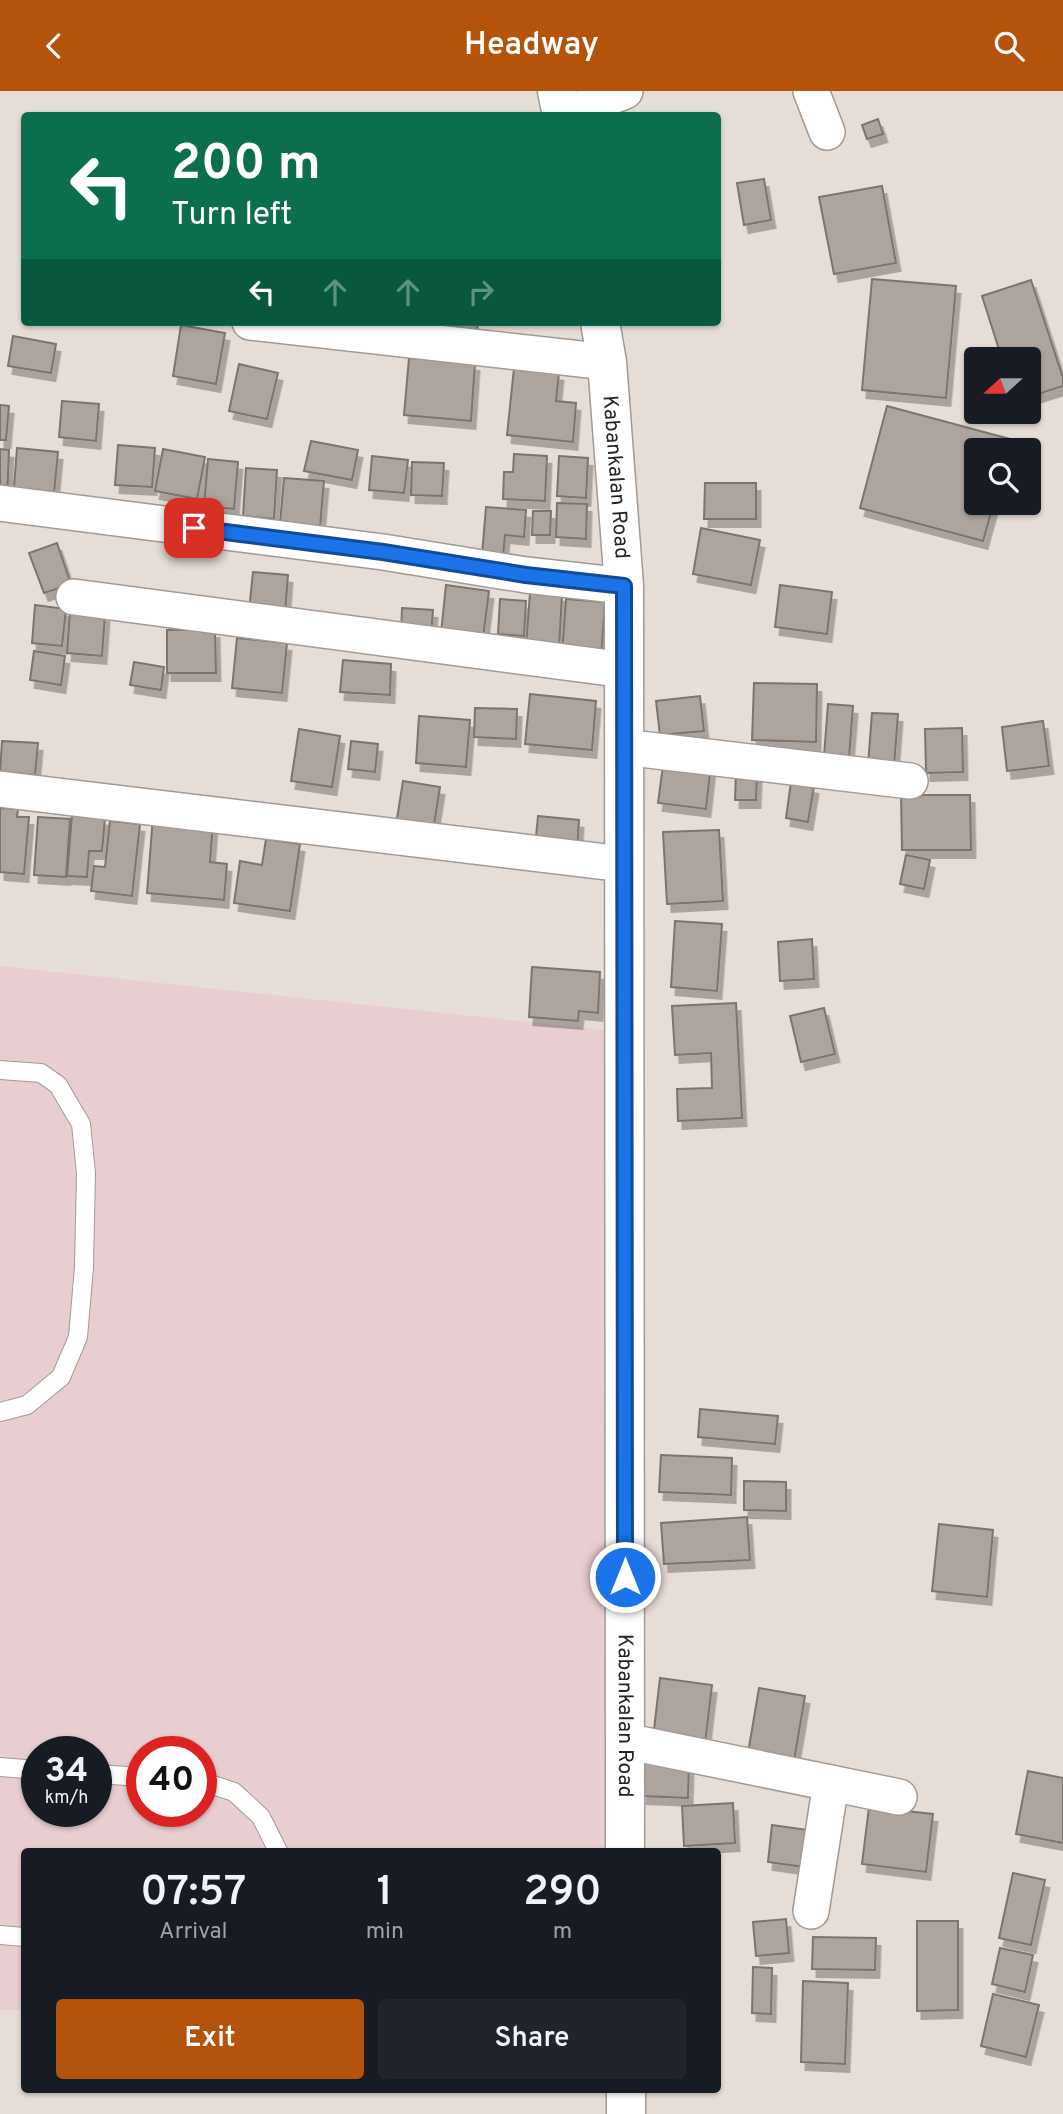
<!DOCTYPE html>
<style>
:root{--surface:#171b24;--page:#20242c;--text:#f1f3f6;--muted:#9ea1a6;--accent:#b45309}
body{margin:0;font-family:Overpass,sans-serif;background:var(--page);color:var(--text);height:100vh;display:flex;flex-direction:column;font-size:26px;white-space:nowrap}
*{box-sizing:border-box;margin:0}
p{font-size:23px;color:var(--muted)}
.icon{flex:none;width:38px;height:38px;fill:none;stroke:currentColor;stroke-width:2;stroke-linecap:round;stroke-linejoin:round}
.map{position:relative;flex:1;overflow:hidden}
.sheet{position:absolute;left:21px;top:1757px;width:700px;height:245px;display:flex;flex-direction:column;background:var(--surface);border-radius:7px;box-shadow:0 2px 5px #0004}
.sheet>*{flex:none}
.top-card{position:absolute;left:21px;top:21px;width:700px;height:214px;border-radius:7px;box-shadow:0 2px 5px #0004;background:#0b6e4f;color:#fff;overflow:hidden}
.needle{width:46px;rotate:249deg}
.tools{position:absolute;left:964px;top:256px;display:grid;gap:14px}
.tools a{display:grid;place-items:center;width:77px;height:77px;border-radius:7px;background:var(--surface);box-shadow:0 2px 5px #0004;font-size:35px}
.speed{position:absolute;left:21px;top:1645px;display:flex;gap:14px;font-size:35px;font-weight:700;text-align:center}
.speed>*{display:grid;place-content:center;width:91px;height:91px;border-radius:50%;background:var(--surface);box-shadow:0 2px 5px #0004;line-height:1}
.speed small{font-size:18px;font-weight:400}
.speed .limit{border:10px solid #d22;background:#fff;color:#111}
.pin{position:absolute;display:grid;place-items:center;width:60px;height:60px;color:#fff;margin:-30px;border-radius:14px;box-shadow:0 4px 10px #0006}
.me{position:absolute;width:77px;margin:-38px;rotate:0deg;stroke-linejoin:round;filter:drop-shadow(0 0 5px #0008)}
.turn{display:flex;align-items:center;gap:24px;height:147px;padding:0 35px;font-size:32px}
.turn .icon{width:91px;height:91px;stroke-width:2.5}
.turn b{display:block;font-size:49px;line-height:60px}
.lanes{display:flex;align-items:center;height:66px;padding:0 35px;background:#0003;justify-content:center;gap:35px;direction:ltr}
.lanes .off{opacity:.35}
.eta{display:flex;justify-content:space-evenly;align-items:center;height:119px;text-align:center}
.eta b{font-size:42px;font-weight:600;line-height:49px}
.primary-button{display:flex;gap:14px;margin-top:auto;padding:14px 35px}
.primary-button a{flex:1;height:80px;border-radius:7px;background:var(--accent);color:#fff;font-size:28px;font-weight:600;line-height:80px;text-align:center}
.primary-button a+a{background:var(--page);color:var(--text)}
header{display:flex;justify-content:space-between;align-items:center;height:91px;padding:0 35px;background:var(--accent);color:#fff;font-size:32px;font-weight:600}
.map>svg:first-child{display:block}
</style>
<header><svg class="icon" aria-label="back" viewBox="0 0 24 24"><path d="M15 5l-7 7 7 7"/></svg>Headway<svg class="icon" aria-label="search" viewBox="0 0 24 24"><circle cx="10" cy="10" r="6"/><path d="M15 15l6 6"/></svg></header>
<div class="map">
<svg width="1063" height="2023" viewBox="0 0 1063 2023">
<defs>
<filter id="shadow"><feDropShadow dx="4.5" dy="8" stdDeviation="0" flood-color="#0004"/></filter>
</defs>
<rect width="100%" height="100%" fill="#e7ddd7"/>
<!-- industrial -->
<path fill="#e8ced1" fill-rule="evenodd" d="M0 875 604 939 612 1760H24V1919H0ZM37 1661H96V1720H37ZM142 1661H201V1720H142Z"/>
<!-- building -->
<g fill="#ada49e" stroke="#7c746e" stroke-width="2" filter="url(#shadow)">
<polygon points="878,28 883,43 867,48 862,34"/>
<polygon points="764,88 771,129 744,134 737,92"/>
<polygon points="882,95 896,172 834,183 819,106"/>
<polygon points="872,188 956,195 946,307 862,299"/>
<polygon points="1031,189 1063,287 1063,295 1029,306 1029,268 1002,268 982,205"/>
<polygon points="424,231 478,231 476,249 423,242"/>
<polygon points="181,234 225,242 216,293 173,285"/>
<polygon points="13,245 56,253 51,282 8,275"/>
<polygon points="409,267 475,272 471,330 404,324"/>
<polygon points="239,273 278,282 267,328 229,320"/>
<polygon points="514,277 559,282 556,310 576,312 573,351 507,344"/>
<polygon points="62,310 99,313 96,350 59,346"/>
<polygon points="0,314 9,315 6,349 0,349"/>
<polygon points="887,315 1010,348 1007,359 976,359 976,411 994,411 983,450 860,417"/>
<polygon points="311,350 358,359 352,389 304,380"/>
<polygon points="118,354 155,357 152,396 115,394"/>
<polygon points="17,357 58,361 53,413 13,409"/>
<polygon points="0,358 9,359 7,408 0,408"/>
<polygon points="163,358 205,366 197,408 155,400"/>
<polygon points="514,363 547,365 545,410 503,408 504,381 513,381"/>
<polygon points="372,365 408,369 404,402 369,399"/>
<polygon points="559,365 588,367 586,407 557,405"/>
<polygon points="208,368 238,371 234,418 204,415"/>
<polygon points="412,371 444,372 442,405 411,404"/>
<polygon points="246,377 277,379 274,428 243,425"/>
<polygon points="284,387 324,390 320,436 280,433"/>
<polygon points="705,392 756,392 756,428 704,428"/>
<polygon points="557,412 587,413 586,448 556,446"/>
<polygon points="486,416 526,419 524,446 505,444 503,466 482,464"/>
<polygon points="533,420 551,420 550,444 532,444"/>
<polygon points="701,437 760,449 751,494 693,483"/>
<polygon points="57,452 71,493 44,502 29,462"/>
<polygon points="253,481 288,484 285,523 249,520"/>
<polygon points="446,494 489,500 483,547 441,542"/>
<polygon points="780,494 832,501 827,543 775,536"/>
<polygon points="530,501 562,503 559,558 526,556"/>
<polygon points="500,508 526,510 524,545 498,543"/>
<polygon points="566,508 605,511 601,566 562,563"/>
<polygon points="35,514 66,518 62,555 32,552"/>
<polygon points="402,517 433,519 431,545 401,543"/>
<polygon points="70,521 105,523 102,565 67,562"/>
<polygon points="167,539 215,539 216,582 167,582"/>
<polygon points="237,547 287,552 282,602 232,597"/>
<polygon points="34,560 65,565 61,594 30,589"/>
<polygon points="343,569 391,573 390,604 340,601"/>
<polygon points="134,571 164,576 161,599 130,594"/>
<polygon points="754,592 817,593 816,651 752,649"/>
<polygon points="530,603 596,610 592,659 525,653"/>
<polygon points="700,605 704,640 660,644 656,610"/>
<polygon points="828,613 853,615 849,667 824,665"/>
<polygon points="475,617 517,618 516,648 474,646"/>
<polygon points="872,622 898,623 894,675 868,674"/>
<polygon points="419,625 470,629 466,676 416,672"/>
<polygon points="1043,630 1049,675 1007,680 1002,636"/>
<polygon points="962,637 963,681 926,682 925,638"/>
<polygon points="299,638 340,645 332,696 291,690"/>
<polygon points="2,650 38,652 35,684 0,681"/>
<polygon points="351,650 378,653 375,681 348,678"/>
<polygon points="664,667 711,673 706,718 658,712"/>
<polygon points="736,682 757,683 756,709 735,709"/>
<polygon points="403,690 440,696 433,740 396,734"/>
<polygon points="791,691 814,695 808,731 786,727"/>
<polygon points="901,704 970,704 971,759 902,759"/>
<polygon points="0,717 18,718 17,726 29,726 24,783 0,781"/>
<polygon points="72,724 105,727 102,760 89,760 87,786 67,785"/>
<polygon points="153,725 213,731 210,771 227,773 224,809 147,802"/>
<polygon points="538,725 579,729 577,760 535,756"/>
<polygon points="38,726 70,728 66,786 34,784"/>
<polygon points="110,730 140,733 132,805 91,800 94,775 105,776"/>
<polygon points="719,739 723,810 667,813 663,741"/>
<polygon points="266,748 300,753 290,820 234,812 240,770 262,774"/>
<polygon points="906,764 930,769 924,798 900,793"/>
<polygon points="675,830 722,833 717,900 671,896"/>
<polygon points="812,848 814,888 780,890 778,851"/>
<polygon points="532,876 600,881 598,922 579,920 578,930 529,926"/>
<polygon points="736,912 742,1027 678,1030 677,998 712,997 711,962 675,964 672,915"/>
<polygon points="824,917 835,963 801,971 790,925"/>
<polygon points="700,1318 778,1325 775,1353 698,1346"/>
<polygon points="661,1364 732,1367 731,1404 659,1401"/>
<polygon points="744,1390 786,1391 786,1420 744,1419"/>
<polygon points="747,1426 750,1469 664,1473 661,1432"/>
<polygon points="939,1433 993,1439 987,1506 932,1500"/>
<polygon points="660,1587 712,1594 705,1653 653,1647"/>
<polygon points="759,1597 805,1605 793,1676 747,1668"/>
<polygon points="644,1670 689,1672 688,1707 642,1705"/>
<polygon points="1028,1680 1063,1687 1063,1752 1016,1743"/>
<polygon points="733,1712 735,1752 684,1755 682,1715"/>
<polygon points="869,1716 933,1723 926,1781 862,1773"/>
<polygon points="772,1734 808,1739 804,1776 768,1771"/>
<polygon points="1013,1782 1045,1789 1031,1854 999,1847"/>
<polygon points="786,1828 789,1862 756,1865 753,1831"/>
<polygon points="917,1830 958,1830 958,1919 917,1920"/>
<polygon points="813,1846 876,1847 875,1879 812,1878"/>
<polygon points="1000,1857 1033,1864 1025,1901 992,1893"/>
<polygon points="753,1876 772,1877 771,1923 752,1922"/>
<polygon points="803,1890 848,1892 845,1973 801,1971"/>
<polygon points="993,1903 1039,1914 1026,1966 981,1955"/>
</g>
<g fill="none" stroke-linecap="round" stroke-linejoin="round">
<!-- service casing -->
<g stroke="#a29993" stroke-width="20">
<g id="service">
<polyline points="0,979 41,982 58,994 81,1033 86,1082 84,1176 78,1246 61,1286 27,1314 0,1321"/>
<polyline points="0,1676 37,1679"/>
<polyline points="96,1683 142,1686"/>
<polyline points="201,1690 234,1701 261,1726 278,1760"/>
<polyline points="0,1844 24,1846"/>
</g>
</g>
<!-- minor casing -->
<g stroke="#a29993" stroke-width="38">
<g id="minor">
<polyline points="811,0 827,41"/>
<polyline points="565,24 625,0"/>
<polyline points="250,231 607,271"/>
<polyline points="0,412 383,461 526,484 624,495"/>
<polyline points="74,506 625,579"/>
<polyline points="623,656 910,690"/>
<polyline points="0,698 623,773"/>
<polyline points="625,1650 899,1706"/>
<polyline points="811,1820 831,1692"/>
</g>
</g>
<!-- tertiary casing -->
<g stroke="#a29993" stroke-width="41">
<g id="tertiary">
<polyline points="557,0 562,24"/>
<path id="s1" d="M600 231 607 271 624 495 625 1760"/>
<polyline points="626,1998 626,2023"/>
</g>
</g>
<!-- service -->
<use href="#service" stroke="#fff" stroke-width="18"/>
<!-- minor -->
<use href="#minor" stroke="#fff" stroke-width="35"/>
<!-- tertiary -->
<use href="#tertiary" stroke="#fff" stroke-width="38"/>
</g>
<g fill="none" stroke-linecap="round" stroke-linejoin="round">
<!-- route casing -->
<g stroke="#114b97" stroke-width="18">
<polyline id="route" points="194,437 383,461 526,484 624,495 625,1486"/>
</g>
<!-- route -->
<use href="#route" stroke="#1a73e8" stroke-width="12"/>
</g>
<g text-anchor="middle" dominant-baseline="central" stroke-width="5" stroke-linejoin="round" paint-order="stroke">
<!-- street labels -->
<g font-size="21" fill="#262321" stroke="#e7ddd7">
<text stroke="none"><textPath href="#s1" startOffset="156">Kabankalan Road</textPath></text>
<text stroke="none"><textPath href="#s1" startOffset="1395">Kabankalan Road</textPath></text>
</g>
</g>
</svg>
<div class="tools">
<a><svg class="needle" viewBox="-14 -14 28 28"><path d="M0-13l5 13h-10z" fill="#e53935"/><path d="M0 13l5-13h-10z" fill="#9ea1a6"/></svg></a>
<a><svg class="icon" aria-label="search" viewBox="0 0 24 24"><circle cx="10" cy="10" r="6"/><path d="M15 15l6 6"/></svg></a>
</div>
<div class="speed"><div>34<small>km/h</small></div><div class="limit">40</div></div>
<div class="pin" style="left:194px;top:437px;background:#d93025"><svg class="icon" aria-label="arrive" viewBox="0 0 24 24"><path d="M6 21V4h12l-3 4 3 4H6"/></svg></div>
<svg class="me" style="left:625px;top:1486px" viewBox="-20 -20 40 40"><circle r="17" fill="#1a73e8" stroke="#fff" stroke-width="3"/><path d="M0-11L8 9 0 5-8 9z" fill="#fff"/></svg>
<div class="top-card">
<div class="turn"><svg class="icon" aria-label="left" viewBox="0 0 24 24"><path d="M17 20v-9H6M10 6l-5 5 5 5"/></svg><div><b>200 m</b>Turn left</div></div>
<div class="lanes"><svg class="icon" aria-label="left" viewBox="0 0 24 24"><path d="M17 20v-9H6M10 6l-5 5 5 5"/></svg><svg class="icon off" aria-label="ahead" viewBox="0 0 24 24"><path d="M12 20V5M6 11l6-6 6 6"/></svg><svg class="icon off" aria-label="ahead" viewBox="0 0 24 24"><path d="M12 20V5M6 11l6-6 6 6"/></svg><svg class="icon off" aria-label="right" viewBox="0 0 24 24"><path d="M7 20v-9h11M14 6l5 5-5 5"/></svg></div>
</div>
<section class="sheet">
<div class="eta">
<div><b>07:57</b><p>Arrival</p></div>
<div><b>1</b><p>min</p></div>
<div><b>290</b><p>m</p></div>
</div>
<div class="primary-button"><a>Exit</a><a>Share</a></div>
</section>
</div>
